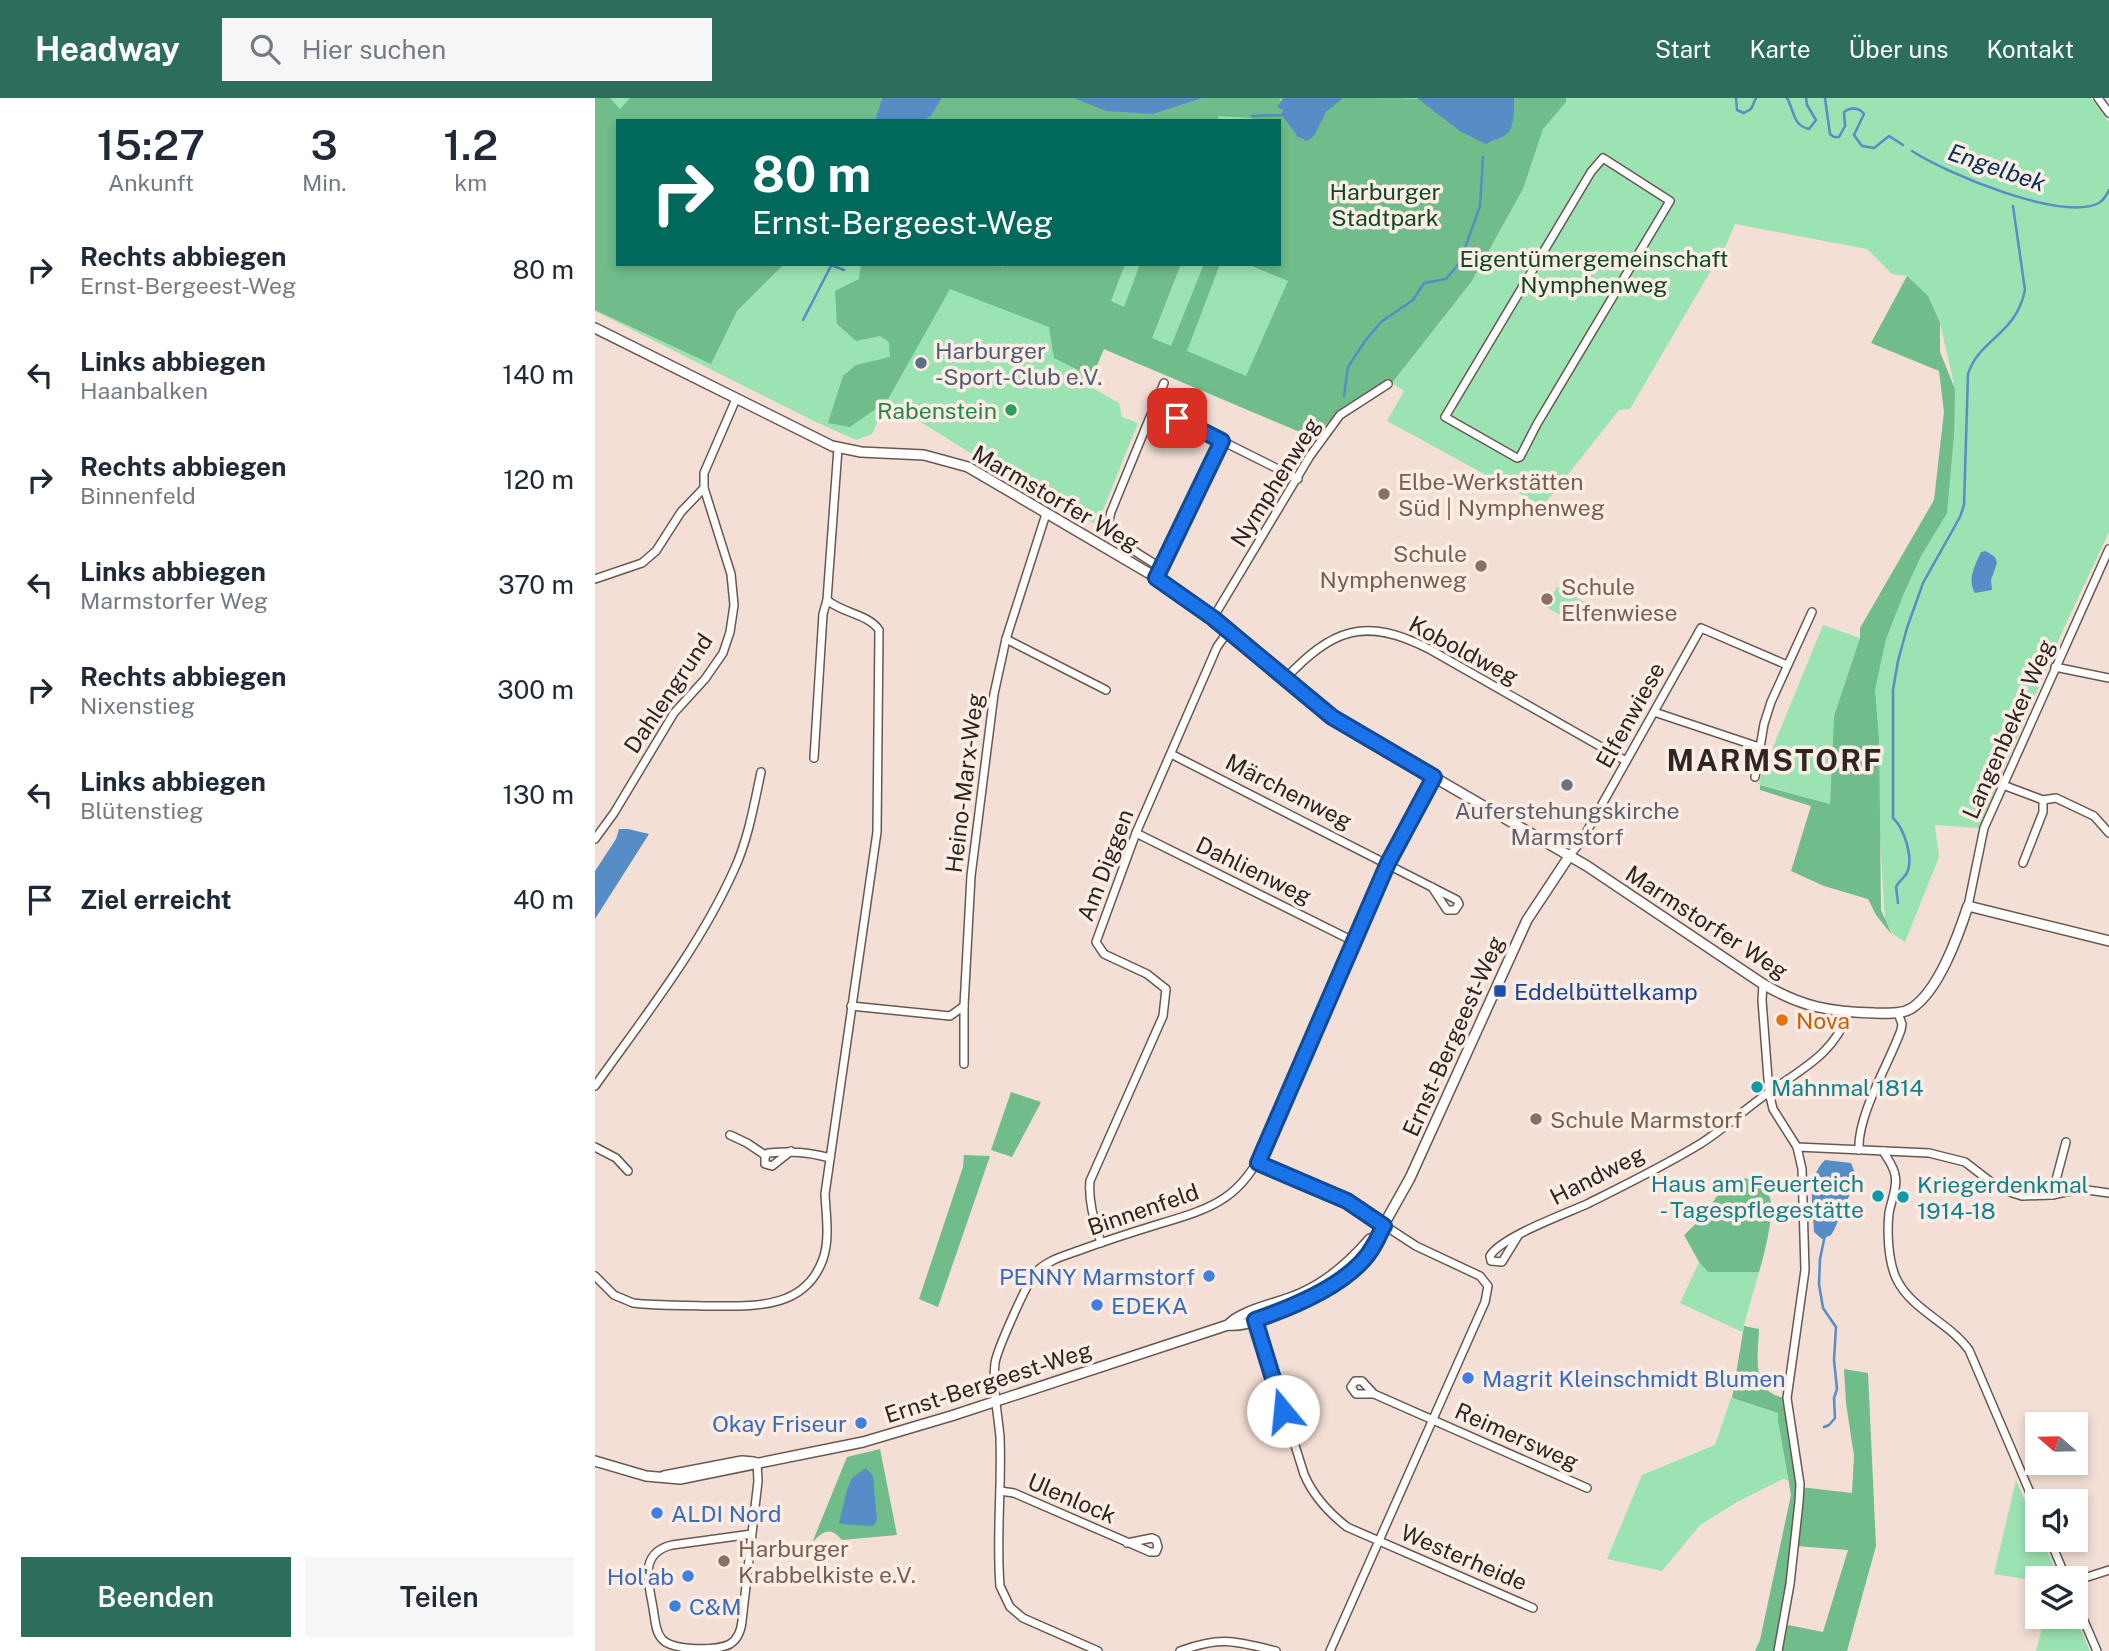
<!DOCTYPE html>
<html lang="de">
<meta charset="utf-8">
<style>
:root{--surface:#fff;--page:#f6f6f7;--text:#1f2937;--muted:#747a83;--accent:#2c6d5b}
body{margin:0;font-family:"Public Sans",sans-serif;background:var(--page);color:var(--text);height:100vh;display:flex;flex-direction:column;font-size:26px;white-space:nowrap}
*{box-sizing:border-box;margin:0}
p{font-size:23px;color:var(--muted)}
.icon{flex:none;width:38px;height:38px;fill:none;stroke:currentColor;stroke-width:2;stroke-linecap:round;stroke-linejoin:round}
.map{position:relative;flex:1;overflow:hidden}
.drawer{display:flex;flex-direction:column;background:var(--surface);width:595px}
.drawer>*{flex:none}
.hud{position:absolute;left:21px;top:21px;width:665px;height:147px;border-radius:0px;box-shadow:0 4px 10px #0003;background:#00695c;color:#fff;overflow:hidden}
.needle{width:46px;rotate:290deg}
.tools{position:absolute;left:1430px;top:1314px;display:grid;gap:14px}
.tools a{display:grid;place-items:center;width:63px;height:63px;border-radius:0px;background:var(--surface);box-shadow:0 4px 10px #0003;font-size:35px}
.pin{position:absolute;display:grid;place-items:center;width:60px;height:60px;color:#fff;margin:-30px;border-radius:14px;box-shadow:0 4px 10px #0006}
.me{position:absolute;width:77px;margin:-38px;rotate:343deg;stroke-linejoin:round;filter:drop-shadow(0 0 5px #0008)}
.turn{display:flex;align-items:center;gap:24px;height:147px;padding:0 21px;font-size:32px}
.turn .icon{width:91px;height:91px;stroke-width:2.5}
.turn b{display:block;font-size:49px;line-height:60px}
.eta{display:flex;justify-content:space-evenly;align-items:center;height:119px;text-align:center}
.eta b{font-size:42px;font-weight:600;line-height:49px}
.action{display:flex;gap:14px;margin-top:auto;padding:14px 21px}
.action a{flex:1;height:80px;border-radius:0px;background:var(--accent);color:#fff;font-size:28px;font-weight:600;line-height:80px;text-align:center}
.action a+a{background:var(--page);color:var(--text)}
ul{padding:0;list-style:none}
li{display:flex;align-items:center;gap:21px;height:105px;padding:0 21px}
li div{flex:1}
li b{display:block;font-size:26px}
li em{font-style:normal}
header{display:flex;align-items:center;gap:42px;box-sizing:border-box;height:98px;padding:0 35px;background:var(--accent);color:#fff}
header strong{font-size:33px}
nav{display:flex;gap:38px;margin-inline-start:auto;font-size:24px}
.search{width:490px;height:63px;background:var(--page);display:flex;align-items:center;gap:18px;box-sizing:border-box;padding:0 24px;border-radius:0px;color:var(--muted);font-size:26px}
main{display:flex;flex:1;min-height:0}
.map>svg:first-child{display:block}
</style>
<header>
<strong>Headway</strong>
<div class="search"><svg class="icon" aria-label="search" viewBox="0 0 24 24"><circle cx="10" cy="10" r="6"/><path d="M15 15l6 6"/></svg>Hier suchen</div>
<nav><a>Start</a><a>Karte</a><a>Über uns</a><a>Kontakt</a></nav>
</header>
<main>
<section class="drawer">
<div class="eta">
<div><b>15:27</b><p>Ankunft</p></div>
<div><b>3</b><p>Min.</p></div>
<div><b>1.2</b><p>km</p></div>
</div>
<ul>
<li><svg class="icon" aria-label="right" viewBox="0 0 24 24"><path d="M7 20v-9h11M14 6l5 5-5 5"/></svg><div><b>Rechts abbiegen</b><p>Ernst-Bergeest-Weg</p></div><em>80 m</em></li>
<li><svg class="icon" aria-label="left" viewBox="0 0 24 24"><path d="M17 20v-9H6M10 6l-5 5 5 5"/></svg><div><b>Links abbiegen</b><p>Haanbalken</p></div><em>140 m</em></li>
<li><svg class="icon" aria-label="right" viewBox="0 0 24 24"><path d="M7 20v-9h11M14 6l5 5-5 5"/></svg><div><b>Rechts abbiegen</b><p>Binnenfeld</p></div><em>120 m</em></li>
<li><svg class="icon" aria-label="left" viewBox="0 0 24 24"><path d="M17 20v-9H6M10 6l-5 5 5 5"/></svg><div><b>Links abbiegen</b><p>Marmstorfer Weg</p></div><em>370 m</em></li>
<li><svg class="icon" aria-label="right" viewBox="0 0 24 24"><path d="M7 20v-9h11M14 6l5 5-5 5"/></svg><div><b>Rechts abbiegen</b><p>Nixenstieg</p></div><em>300 m</em></li>
<li><svg class="icon" aria-label="left" viewBox="0 0 24 24"><path d="M17 20v-9H6M10 6l-5 5 5 5"/></svg><div><b>Links abbiegen</b><p>Blütenstieg</p></div><em>130 m</em></li>
<li><svg class="icon" aria-label="arrive" viewBox="0 0 24 24"><path d="M6 21V4h12l-3 4 3 4H6"/></svg><div><b>Ziel erreicht</b></div><em>40 m</em></li>
</ul>
<div class="action"><a>Beenden</a><a>Teilen</a></div>
</section>
<div class="map">
<svg width="1514" height="1553" viewBox="0 0 1514 1553">
<rect width="100%" height="100%" fill="#f3dfd5"/>
<!-- green -->
<g fill="#9be3b2" fill-rule="evenodd">
<path d="M0 0H1496L1514 24V434L1468 532 1384 730 1340 727 1344 759 1310 844 1298 836 1290 823 1276 593 1293 507 1351 396 1359 286 1345 225 1312 178 1297 176 1272 151 1140 126 1132 145 1035 311 1024 312 948 408 792 323 809 293 797 285 877 183 928 91 719 340 508 251 494 288 524 305 527 319 543 325 502 427 401 371 292 303 277 336 261 342 221 324 0 213ZM23 23H684V166H23Z"/>
<polygon points="962,489 993,506 981,526 951,509"/>
<polygon points="1228,527 1265,540 1239,618 1235,706 1163,686"/>
<polygon points="1104,1164 1113,1174 1164,1174 1147,1234 1085,1205"/>
<polygon points="1136,1300 1183,1315 1183,1323 1193,1382 1188,1381 1142,1404 1105,1427 1067,1473 1012,1461 1047,1377 1120,1347"/>
<polygon points="1421,1382 1442,1430 1442,1442 1447,1442 1464,1480 1442,1480 1442,1483 1399,1476"/>
<polygon points="1450,1519 1480,1519 1495,1553 1441,1553"/>
</g>
<!-- forest -->
<g fill="#70bc8a" fill-rule="evenodd">
<polygon points="0,0 15,0 25,11 35,0 287,0 280,23 23,23 23,166 189,166 142,213 116,266 0,212"/>
<path d="M347 0H479L558 16 608 0H688L685 1 688 14 686 15 708 42 719 38C725 24 732 6 748 0 752 0 820 0 824 1 852 13 867 50 902 40 921 35 919 17 919 0H971V4L948 31 928 91 877 183 797 285 741 316 719 340 509 251 497 279 459 260 454 229 355 191 292 303 255 329 233 325 248 278 261 267 295 259 294 244 285 238 261 243 242 226 240 193 264 181 266 166H400L408 169 409 166H530L516 203 529 209 545 166H586L557 240 576 248 609 166H625L592 253 651 278 693 183 652 166H684V23H655L657 20 624 18 622 23H329L336 18Z"/>
<polygon points="1312,178 1333,198 1345,225 1345,254 1360,291 1359,337 1352,415 1326,458 1309,495 1291,541 1280,592 1284,641 1286,812 1297,837 1281,817 1273,801 1229,788 1196,773 1216,708 1165,692 1165,687 1235,706 1239,618 1265,540 1265,530 1339,402 1349,314 1344,273 1276,245"/>
<polygon points="416,994 446,1004 417,1059 396,1052"/>
<polygon points="369,1057 395,1058 343,1209 324,1201 368,1069"/>
<path d="M1149 1080C1160 1082 1170 1089 1175 1100 1180 1114 1169 1159 1164 1174H1113L1104 1164 1089 1137 1108 1119 1132 1083Z"/>
<path d="M1149 1228 1164 1231C1163 1259 1155 1296 1192 1300L1205 1389 1257 1395 1259 1358 1251 1305 1249 1271 1273 1275 1281 1448 1252 1553H1160L1165 1542 1196 1397 1183 1323V1315L1137 1300ZM1201 1448 1253 1452 1228 1534 1188 1526Z"/>
<path d="M285 1351 302 1437 247 1442C235 1428 228 1433 217 1445L252 1359Z"/>
</g>
<!-- water -->
<g fill="#578dc7">
<polygon points="287,0 347,0 336,18 329,23 280,23"/>
<polygon points="479,0 608,0 558,16 511,13"/>
<polygon points="688,0 748,0 731,14 719,38 712,43 703,39 686,16 688,12 682,9"/>
<path d="M822 0H919C919 12 921 34 907 39 901 42 897 42 891 46L866 34Z"/>
<path d="M1391 453 1400 459 1402 465 1396 482 1397 492 1380 495C1372 482 1380 467 1386 454Z"/>
<polygon points="24,731 33,731 54,736 0,821 0,773 21,741"/>
<path d="M1230 1062 1256 1065 1262 1080 1239 1132 1236 1137 1227 1141 1219 1134C1218 1110 1211 1080 1230 1062Z"/>
<polygon points="271,1370 278,1378 282,1422 278,1428 247,1426 244,1425 252,1392 257,1380"/>
</g>
<g fill="none" stroke-linecap="round" stroke-linejoin="round">
<!-- stream -->
<g stroke="#578dc7" stroke-width="2.5">
<polyline points="1141,0 1142,12 1149,15 1156,11 1161,0"/>
<path d="M1192 0C1199 12 1198 28 1214 31L1221 22 1212 7 1211 0"/>
<path d="M1230 0 1235 36 1239 39H1244L1250 28 1249 14C1255 9 1264 9 1269 16L1259 37 1267 48 1279 50 1294 38 1308 47"/>
<polyline points="657,18 687,17"/>
<path d="M1317 53C1351 75 1466 124 1504 105 1509 102 1511 98 1514 92"/>
<polyline points="236,167 249,172"/>
<polyline points="208,222 237,166"/>
<polyline points="749,298 753,269 770,243 786,224 818,202 829,185 851,181 865,164 885,108 888,59"/>
<path d="M1303 805 1301 789C1304 783 1309 780 1312 775 1319 760 1309 730 1298 720V592L1303 563 1312 530 1328 485 1365 419 1369 407 1373 276C1384 241 1421 237 1430 192L1418 108"/>
<polyline points="1229,1329 1234,1327 1240,1320 1239,1300 1242,1291 1239,1262 1241,1229 1228,1210 1224,1186 1225,1161 1230,1137"/>
</g>
<!-- minor casing -->
<g stroke="#695850" stroke-width="10">
<g id="minor">
<polyline points="1503,0 1514,15"/>
<polygon points="1008,60 1075,103 942,326 925,359 922,360 850,319 996,74"/>
<polyline points="559,309 703,381"/>
<path d="M566 470C553 461 516 442 514 425 514 421 515 418 516 414L569 285"/>
<polyline points="564,473 627,343"/>
<polyline points="0,481 47,465 61,453 86,414 109,390"/>
<polyline points="618,520 715,358 745,317 793,286"/>
<polyline points="411,541 511,592"/>
<polyline points="1460,569 1514,580"/>
<path d="M690 581C737 531 770 518 834 551L1031 663"/>
<polyline points="1059,614 1164,649"/>
<polyline points="576,656 862,802 864,806 860,812 852,812 837,789"/>
<polyline points="219,660 228,516 232,502"/>
<polyline points="1160,679 1169,626 1176,604 1217,514"/>
<polyline points="1408,687 1448,702 1461,700 1499,718 1514,735"/>
<polyline points="541,735 760,844"/>
<polyline points="0,741 19,715 79,615 110,581 128,555 135,534 139,507 136,476 109,390 109,375 141,301"/>
<polyline points="975,757 987,742 1106,530 1192,567"/>
<polyline points="1428,765 1448,714 1448,702"/>
<polyline points="1373,808 1389,730 1514,451"/>
<polyline points="1168,886 1167,902 1174,994 1178,1011 1202,1049 1207,1071 1210,1172 1192,1300 1205,1386 1204,1404 1195,1486 1183,1553"/>
<polyline points="256,908 355,918 369,908"/>
<polyline points="369,966 369,908 376,778 399,596 411,541 451,416"/>
<path d="M0 988C49 919 104 850 139 772 153 742 159 707 166 674"/>
<polyline points="135,1037 152,1045 170,1057"/>
<polyline points="0,1049 21,1060 33,1073"/>
<polyline points="1202,1049 1334,1055 1370,1064 1405,1091 1427,1098 1457,1097 1485,1091 1514,1095"/>
<path d="M1264 1052C1262 1017 1294 966 1306 932L1307 926 1303 915"/>
<path d="M196 1053 177 1068 170 1066V1059L173 1055C196 1053 213 1054 235 1060"/>
<path d="M1288 1053C1292 1060 1299 1069 1300 1077 1303 1089 1296 1103 1294 1115 1292 1134 1293 1162 1301 1180 1316 1212 1354 1224 1374 1252L1442 1411"/>
<polyline points="663,1065 752,1103 821,1148 885,1178 893,1188 890,1204 735,1553"/>
<polyline points="1457,1097 1471,1044"/>
<path d="M923 1138 907 1164 896 1163 895 1158C906 1139 970 1116 992 1106 1030 1087 1069 1068 1105 1046 1129 1031 1150 1011 1173 995 1205 972 1241 955 1253 914"/>
<path d="M506 1145C500 1125 493 1104 495 1083L568 918 571 891 552 876 509 856 501 844 541 735 622 549 634 532"/>
<path d="M0 1178 19 1197 38 1205C63 1208 89 1207 114 1208 158 1208 210 1212 228 1161 235 1141 231 1117 230 1096L282 734 284 532C273 516 247 515 232 502L243 350"/>
<path d="M658 1214 709 1376C718 1398 733 1414 752 1429L938 1510"/>
<polyline points="779,1296 761,1296 756,1289 760,1283 767,1283 779,1296 992,1390"/>
<polyline points="405,1393 419,1395 555,1454 561,1454 563,1449 561,1442 557,1440 532,1445"/>
<path d="M157 1436 77 1447C43 1455 54 1485 58 1510 60 1520 60 1534 67 1541 77 1553 122 1553 135 1546 143 1541 146 1533 147 1523L163 1383 162 1364"/>
<polyline points="1455,1442 1471,1480"/>
<polyline points="1480,1483 1514,1472"/>
<polyline points="1480,1502 1502,1553"/>
<path d="M503 1553 428 1520 415 1509 405 1488C401 1439 407 1389 405 1339 403 1316 397 1289 400 1265 402 1252 432 1184 441 1174 454 1161 472 1157 488 1151 513 1142 538 1134 564 1126 619 1110 647 1100 672 1045L793 765 839 679"/>
<path d="M585 1553C626 1538 640 1543 681 1553"/>
</g>
</g>
<!-- tertiary casing -->
<g stroke="#695850" stroke-width="12">
<g id="tertiary">
<path d="M0 230 237 348 266 354 329 357 373 369 574 487 618 520 717 604 744 624 992 768 1168 886C1207 909 1235 914 1280 915 1292 915 1306 917 1317 910 1344 892 1363 838 1373 808L1514 843"/>
<path d="M633 1227C647 1211 687 1205 707 1195 734 1183 756 1163 775 1141L782 1139"/>
<path d="M0 1363 51 1378 85 1381 268 1344 356 1318 633 1227C666 1232 775 1174 782 1139L815 1080 932 822 975 757"/>
<polyline points="69,1378 147,1363 159,1364"/>
</g>
</g>
<!-- minor -->
<use href="#minor" stroke="#fff" stroke-width="7"/>
<!-- tertiary -->
<use href="#tertiary" stroke="#fff" stroke-width="9"/>
</g>
<g fill="none" stroke-linecap="round" stroke-linejoin="round">
<!-- route casing -->
<g stroke="#114b97" stroke-width="18">
<path id="route" d="M582 320 627 343 561 480 618 520 737 619 839 679 793 765 663 1065 752 1103 789 1128C785 1134 783 1141 779 1147 759 1185 698 1209 660 1222L688 1313"/>
</g>
<!-- route -->
<use href="#route" stroke="#1a73e8" stroke-width="12"/>
</g>
<!-- markers -->
<circle fill="#5c6f8a" stroke="#fdede5" stroke-width="2.5" cx="326" cy="265" r="7"/>
<circle fill="#2e9e5b" stroke="#fdede5" stroke-width="2.5" cx="416" cy="312" r="7"/>
<g fill="#8d6e63" stroke="#fdede5" stroke-width="2.5">
<circle cx="789" cy="396" r="7"/>
<circle cx="886" cy="468" r="7"/>
<circle cx="952" cy="501" r="7"/>
<circle cx="941" cy="1021" r="7"/>
<circle cx="129" cy="1463" r="7"/>
</g>
<circle fill="#6b7280" stroke="#fdede5" stroke-width="2.5" cx="972" cy="687" r="7"/>
<rect fill="#1a4fb4" stroke="#fdede5" stroke-width="2.5" x="898" y="886" width="14" height="14" rx="3.5"/>
<circle fill="#e8710a" stroke="#fdede5" stroke-width="2.5" cx="1187" cy="922" r="7"/>
<g fill="#0f9aa8" stroke="#fdede5" stroke-width="2.5">
<circle cx="1162" cy="989" r="7"/>
<circle cx="1283" cy="1098" r="7"/>
<circle cx="1308" cy="1099" r="7"/>
</g>
<g fill="#3f7fe0" stroke="#fdede5" stroke-width="2.5">
<circle cx="614" cy="1178" r="7"/>
<circle cx="502" cy="1207" r="7"/>
<circle cx="873" cy="1280" r="7"/>
<circle cx="266" cy="1325" r="7"/>
<circle cx="62" cy="1415" r="7"/>
<circle cx="93" cy="1478" r="7"/>
<circle cx="80" cy="1508" r="7"/>
</g>
<g text-anchor="middle" dominant-baseline="central" stroke-width="7" stroke-linejoin="round" paint-order="stroke">
<!-- park labels -->
<g font-size="23" fill="#0c4827" stroke="#fdede5">
<text x="790" y="93">Harburger<tspan x="790" dy="26">Stadtpark</tspan></text>
<text x="999" y="160">Eigentümergemeinschaft<tspan x="999" dy="26">Nymphenweg</tspan></text>
</g>
<!-- service labels -->
<g font-size="23" fill="#4e5e75" stroke="#fdede5" text-anchor="start">
<text x="340" y="252">Harburger<tspan x="340" dy="26">-Sport-Club e.V.</tspan></text>
</g>
<!-- leisure labels -->
<g font-size="23" fill="#27864d" stroke="#fdede5" text-anchor="end">
<text x="402" y="312">Rabenstein</text>
</g>
<!-- education labels -->
<g font-size="23" fill="#785e54" stroke="#fdede5" text-anchor="start">
<text x="803" y="383">Elbe-Werkstätten<tspan x="803" dy="26">Süd | Nymphenweg</tspan></text>
<text x="872" y="455" text-anchor="end">Schule<tspan x="872" dy="26">Nymphenweg</tspan></text>
<text x="966" y="488">Schule<tspan x="966" dy="26">Elfenwiese</tspan></text>
<text x="955" y="1021">Schule Marmstorf</text>
<text x="143" y="1450">Harburger<tspan x="143" dy="26">Krabbelkiste e.V.</tspan></text>
</g>
<!-- street labels -->
<g font-size="23" fill="#2d2622" stroke="#fdede5">
<text transform="translate(680 384) rotate(-58)">Nymphenweg</text>
<text transform="translate(461 400) rotate(30)">Marmstorfer Weg</text>
<text transform="translate(869 552) rotate(28)">Koboldweg</text>
<text transform="translate(73 595) rotate(-56)">Dahlengrund</text>
<text transform="translate(1035 617) rotate(-61)">Elfenwiese</text>
<text transform="translate(1413 631) rotate(-66)">Langenbeker Weg</text>
<text transform="translate(369 685) rotate(-83)">Heino-Marx-Weg</text>
<text transform="translate(694 693) rotate(27)">Märchenweg</text>
<text transform="translate(510 767) rotate(-69)">Am Diggen</text>
<text transform="translate(659 772) rotate(26)">Dahlienweg</text>
<text transform="translate(1112 824) rotate(33)">Marmstorfer Weg</text>
<text transform="translate(858 938) rotate(-66)">Ernst-Bergeest-Weg</text>
<text transform="translate(1002 1077) rotate(-27)">Handweg</text>
<text transform="translate(548 1111) rotate(-19)">Binnenfeld</text>
<text transform="translate(393 1284) rotate(-18)">Ernst-Bergeest-Weg</text>
<text transform="translate(922 1338) rotate(24)">Reimersweg</text>
<text transform="translate(477 1400) rotate(23)">Ulenlock</text>
<text transform="translate(869 1459) rotate(23)">Westerheide</text>
</g>
<!-- worship labels -->
<g font-size="23" fill="#5b616d" stroke="#fdede5">
<text x="972" y="712">Auferstehungskirche<tspan x="972" dy="26">Marmstorf</tspan></text>
</g>
<!-- transit labels -->
<g font-size="23" fill="#164399" stroke="#fdede5" text-anchor="start">
<text x="919" y="893">Eddelbüttelkamp</text>
</g>
<!-- food labels -->
<g font-size="23" fill="#c56008" stroke="#fdede5" text-anchor="start">
<text x="1201" y="922">Nova</text>
</g>
<!-- culture labels -->
<g font-size="23" fill="#0d838f" stroke="#fdede5" text-anchor="start">
<text x="1176" y="989">Mahnmal 1814</text>
<text x="1269" y="1085" text-anchor="end">Haus am Feuerteich<tspan x="1269" dy="26">- Tagespflegestätte</tspan></text>
<text x="1322" y="1086">Kriegerdenkmal<tspan x="1322" dy="26">1914-18</tspan></text>
</g>
<!-- shop labels -->
<g font-size="23" fill="#366cbe" stroke="#fdede5" text-anchor="start">
<text x="600" y="1178" text-anchor="end">PENNY Marmstorf</text>
<text x="516" y="1207">EDEKA</text>
<text x="887" y="1280">Magrit Kleinschmidt Blumen</text>
<text x="252" y="1325" text-anchor="end">Okay Friseur</text>
<text x="76" y="1415">ALDI Nord</text>
<text x="79" y="1478" text-anchor="end">Hol'ab</text>
<text x="94" y="1508">C&amp;M</text>
</g>
<!-- water labels -->
<g font-size="24" font-style="italic" fill="#083157" stroke="#fdede5">
<text transform="translate(1402 69) rotate(19)">Engelbek</text>
</g>
<!-- district labels -->
<g font-size="30" font-weight="bold" letter-spacing="2" fill="#2d2622" stroke="#fdede5">
<text x="1180" y="662">MARMSTORF</text>
</g>
</g>
</svg>
<div class="tools">
<a><svg class="needle" viewBox="-14 -14 28 28"><path d="M0-13l5 13h-10z" fill="#e53935"/><path d="M0 13l5-13h-10z" fill="#747a83"/></svg></a>
<a><svg class="icon" aria-label="sound" viewBox="0 0 24 24"><path d="M4 9h4l5-4v14l-5-4H4zM17 9q2 3 0 6"/></svg></a>
<a><svg class="icon" aria-label="layers" viewBox="0 0 24 24"><path d="M12 4l9 5-9 5-9-5zM3 14l9 5 9-5"/></svg></a>
</div>
<div class="pin" style="left:582px;top:320px;background:#d93025"><svg class="icon" aria-label="arrive" viewBox="0 0 24 24"><path d="M6 21V4h12l-3 4 3 4H6"/></svg></div>
<svg class="me" style="left:688px;top:1313px" viewBox="-20 -20 40 40"><circle r="19" fill="#fff"/><path d="M0-13L10 11 0 6-10 11z" fill="#1a73e8"/></svg>
<div class="hud">
<div class="turn"><svg class="icon" aria-label="right" viewBox="0 0 24 24"><path d="M7 20v-9h11M14 6l5 5-5 5"/></svg><div><b>80 m</b>Ernst-Bergeest-Weg</div></div>
</div>
</div>
</main>
